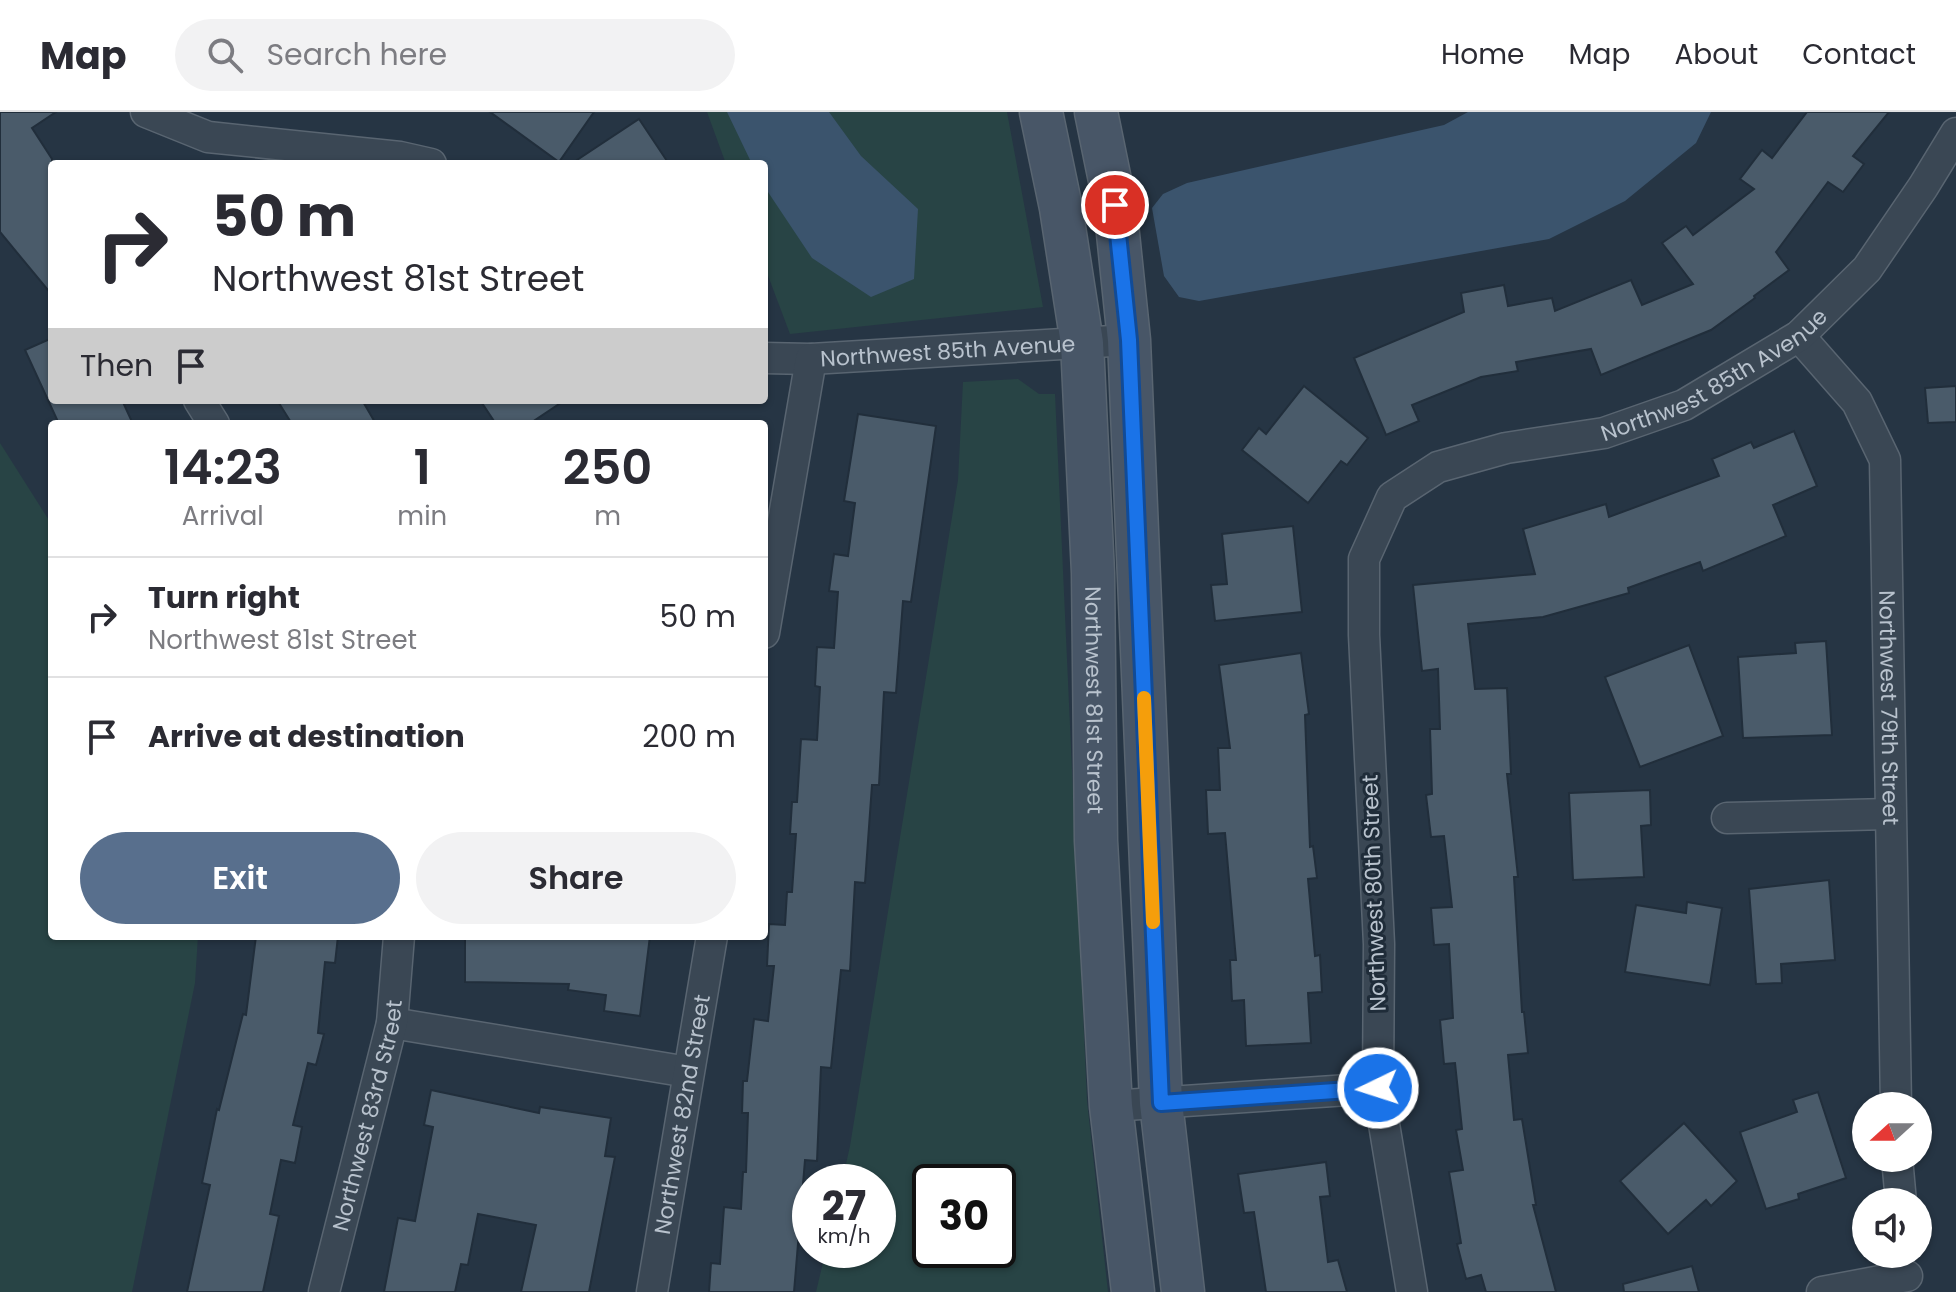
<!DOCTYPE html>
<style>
:root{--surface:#fff;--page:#f2f2f3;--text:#2b2b33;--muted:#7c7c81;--line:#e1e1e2;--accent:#586f8d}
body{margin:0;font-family:Poppins,sans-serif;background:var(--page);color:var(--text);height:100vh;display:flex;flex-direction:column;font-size:30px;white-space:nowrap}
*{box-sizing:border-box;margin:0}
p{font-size:26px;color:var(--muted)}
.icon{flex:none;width:44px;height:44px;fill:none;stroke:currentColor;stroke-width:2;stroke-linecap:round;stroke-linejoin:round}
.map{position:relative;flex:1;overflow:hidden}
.drawer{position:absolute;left:48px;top:308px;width:720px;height:520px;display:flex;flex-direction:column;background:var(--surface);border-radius:8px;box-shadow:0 2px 6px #0004}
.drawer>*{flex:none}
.top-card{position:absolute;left:48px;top:48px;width:720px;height:244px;border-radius:8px;box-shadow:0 2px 6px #0004;background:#fff;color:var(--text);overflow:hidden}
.needle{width:52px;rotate:249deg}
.buttons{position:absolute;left:1852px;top:980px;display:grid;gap:16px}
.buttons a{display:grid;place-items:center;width:80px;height:80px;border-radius:50%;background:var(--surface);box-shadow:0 2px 6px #0004;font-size:40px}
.speed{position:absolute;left:792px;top:1052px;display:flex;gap:16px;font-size:40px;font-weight:700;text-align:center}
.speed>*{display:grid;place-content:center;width:104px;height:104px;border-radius:50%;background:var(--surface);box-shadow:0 2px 6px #0004;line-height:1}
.speed small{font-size:20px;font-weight:400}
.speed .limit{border:4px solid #111;border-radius:12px;background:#fff;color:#111}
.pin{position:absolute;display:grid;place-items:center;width:68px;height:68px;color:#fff;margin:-34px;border:4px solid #fff;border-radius:50%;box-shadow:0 2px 8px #0007}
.me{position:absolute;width:88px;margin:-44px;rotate:266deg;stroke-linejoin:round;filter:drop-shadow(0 0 6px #0008)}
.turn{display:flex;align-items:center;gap:28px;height:168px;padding:0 32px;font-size:36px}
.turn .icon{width:104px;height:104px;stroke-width:2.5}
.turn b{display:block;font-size:56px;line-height:68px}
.then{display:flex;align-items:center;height:76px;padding:0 32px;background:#0003;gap:16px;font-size:30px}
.eta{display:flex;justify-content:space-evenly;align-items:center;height:136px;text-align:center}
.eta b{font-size:48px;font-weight:600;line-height:56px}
.cta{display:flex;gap:16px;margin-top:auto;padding:16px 32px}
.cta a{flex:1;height:92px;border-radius:48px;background:var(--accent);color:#fff;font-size:32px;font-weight:600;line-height:92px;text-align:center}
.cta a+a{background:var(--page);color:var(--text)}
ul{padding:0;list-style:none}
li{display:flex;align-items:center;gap:24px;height:120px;padding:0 32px;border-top:2px solid var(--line)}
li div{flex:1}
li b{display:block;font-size:30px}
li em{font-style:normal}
header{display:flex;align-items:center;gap:48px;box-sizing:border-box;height:112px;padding:0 40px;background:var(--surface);border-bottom:2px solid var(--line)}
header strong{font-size:38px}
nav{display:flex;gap:44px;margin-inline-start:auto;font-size:28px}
.search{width:560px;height:72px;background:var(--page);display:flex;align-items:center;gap:20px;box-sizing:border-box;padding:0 28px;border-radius:44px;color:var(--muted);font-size:30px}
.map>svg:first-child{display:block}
</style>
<header>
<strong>Map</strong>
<div class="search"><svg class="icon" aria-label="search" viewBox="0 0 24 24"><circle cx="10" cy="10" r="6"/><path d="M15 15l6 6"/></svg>Search here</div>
<nav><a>Home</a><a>Map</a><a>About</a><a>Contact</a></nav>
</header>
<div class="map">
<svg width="1956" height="1180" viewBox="0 0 1956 1180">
<rect width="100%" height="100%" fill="#263544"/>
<!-- green -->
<g fill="#284445" fill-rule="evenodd">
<polygon points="707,0 1007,0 1043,195 790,222 764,153 764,52 726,52"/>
<path d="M1018 267 1039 282H1055L1087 989 1108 1180H816L826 1138H878V1070H842L850 1034 958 368 963 270ZM930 1070H998V1138H930Z"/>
<polygon points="0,331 52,413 52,824 198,824 195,871 132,1180 0,1180"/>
</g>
<!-- water -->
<g fill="#3b546d">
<polygon points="727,0 829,0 861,44 918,97 914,167 871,185 812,146 764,74 764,52 752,52"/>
<polygon points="1468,0 1711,0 1696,31 1625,89 1549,127 1199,189 1179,185 1164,164 1152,96 1163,82 1187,71 1444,13"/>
</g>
<!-- building -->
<g fill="#4a5b6a" stroke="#212e3b" stroke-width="2">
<polygon points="0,0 56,0 32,16 52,47 52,183 0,120"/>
<polygon points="490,0 594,0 559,50"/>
<polygon points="1807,0 1889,0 1853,44 1864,52 1843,80 1828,70 1776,140 1789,158 1754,184 1755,186 1711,218 1601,263 1591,237 1516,250 1518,259 1481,265 1412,293 1419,309 1386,323 1354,246 1464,200 1461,181 1504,173 1508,194 1552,186 1555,199 1631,168 1642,193 1693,172 1662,131 1686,114 1693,123 1754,77 1740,67 1762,38 1772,46"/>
<polygon points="639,7 669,52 571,52"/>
<polygon points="52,226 52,288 122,288 133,312 59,312 25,238"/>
<polygon points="1304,274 1368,326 1347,353 1341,349 1308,391 1242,338 1259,316 1266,322"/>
<polygon points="1956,274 1956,310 1928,311 1925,276"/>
<polygon points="277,288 362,288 376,312 292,312"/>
<polygon points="480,288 565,288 529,312 496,312"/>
<polygon points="858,302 936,314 911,490 903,489 896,581 884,580 879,673 872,673 865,771 855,770 850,859 841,858 831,956 821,955 817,1049 805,1048 794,1180 709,1180 711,1151 720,1152 724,1095 741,1097 743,1060 746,1060 748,1001 742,1001 743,969 747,969 754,907 768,909 774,854 767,854 769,812 785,813 787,780 792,780 796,722 790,722 792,690 797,690 801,627 817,628 820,575 815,574 817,535 834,536 838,480 829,479 834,442 848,444 855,391 844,389"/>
<polygon points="1794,319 1817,374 1773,393 1786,424 1703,459 1700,450 1628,476 1629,481 1543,505 1468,512 1475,577 1507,576 1511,662 1507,662 1518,765 1514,765 1522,900 1524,900 1528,941 1508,943 1514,1008 1522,1007 1536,1093 1533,1093 1556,1180 1486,1180 1481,1163 1466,1167 1457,1132 1461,1131 1449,1060 1463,1058 1456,1018 1462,1017 1455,951 1444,952 1440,908 1453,906 1449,832 1434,833 1431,796 1452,795 1444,724 1431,725 1426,683 1432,682 1430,617 1440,617 1438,557 1422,559 1413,473 1535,462 1523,417 1606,392 1609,405 1719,364 1712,347 1751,330 1754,336"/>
<polygon points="1293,414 1302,500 1215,509 1211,473 1227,472 1222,422"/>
<polygon points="1826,529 1832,623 1743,626 1738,545 1796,541 1795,531"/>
<polygon points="1689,533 1723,624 1640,655 1605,565"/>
<polygon points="1301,541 1309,602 1305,603 1310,735 1313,734 1317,766 1308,767 1315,844 1320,843 1322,880 1308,881 1311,931 1246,934 1244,888 1232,889 1230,848 1236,848 1225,721 1208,722 1206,678 1220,678 1218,636 1230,636 1219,553"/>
<polygon points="1650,678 1651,713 1641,714 1644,765 1573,768 1569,681"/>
<polygon points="1829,768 1835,848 1781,852 1782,871 1756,872 1749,777"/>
<polygon points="1687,790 1722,796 1710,873 1625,860 1636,793 1686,801"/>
<polygon points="256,824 338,824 335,851 325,850 318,921 324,922 316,953 308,951 293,1013 302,1015 295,1051 281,1048 270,1102 279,1104 263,1180 187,1180 210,1073 202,1071 217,997 219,998 243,902 246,903"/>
<polygon points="465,824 650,824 640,904 604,899 606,883 568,878 569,872 465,870"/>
<polygon points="431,978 539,1001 540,995 611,1006 605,1044 615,1045 589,1180 521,1180 536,1113 478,1102 468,1153 461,1152 455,1180 384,1180 398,1106 415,1109 433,1015 424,1013"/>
<polygon points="1818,980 1846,1066 1798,1082 1799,1087 1766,1097 1740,1020 1797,1000 1793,988"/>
<polygon points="1684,1011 1737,1069 1711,1094 1706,1088 1668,1122 1620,1069"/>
<polygon points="1326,1050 1330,1084 1320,1085 1328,1150 1338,1148 1347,1180 1266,1180 1254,1100 1244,1101 1238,1062"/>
<polygon points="1692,1154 1699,1180 1624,1180 1623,1172"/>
</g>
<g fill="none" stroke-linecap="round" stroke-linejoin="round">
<!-- street casing -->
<g stroke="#596571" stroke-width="33">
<g id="street">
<polyline points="146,0 208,25 400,45 431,52"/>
<path id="s1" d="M1799 224 1857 290 1885 348 1896 994"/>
<path id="s2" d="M764 246 811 247 1129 228"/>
<polyline points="199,288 214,312"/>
<polyline points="764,521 811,247"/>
<polyline points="1727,706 1889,702"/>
<polyline points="392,911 688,960"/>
<polyline points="1111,994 1378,976"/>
<polyline points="1897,1046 1901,1090"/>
<path id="s3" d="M324 1180 392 911 399 824"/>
<path id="s4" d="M652 1180 712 824"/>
<path id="s5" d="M1412 1180 1378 976 1379 832 1364 523V447L1392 385 1438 355 1506 336 1604 321 1684 293 1799 224 1867 157 1923 75 1956 21"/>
<polyline points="1822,1180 1907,1164"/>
</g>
</g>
<!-- secondary casing -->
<g stroke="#596571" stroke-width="45">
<g id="secondary">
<path id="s6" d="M1041 0 1061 96 1082 231 1093 461 1096 729 1111 994 1133 1180"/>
<polyline points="1096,0 1115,93 1129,228 1161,991 1183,1180"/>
</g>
</g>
<!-- street -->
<use href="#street" stroke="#3a4754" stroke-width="30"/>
<!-- secondary -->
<use href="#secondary" stroke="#485667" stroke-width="42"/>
</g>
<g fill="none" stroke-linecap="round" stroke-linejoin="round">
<!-- route casing -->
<g stroke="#114b97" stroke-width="20">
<polyline id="route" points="1115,93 1129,228 1161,991 1378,976"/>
</g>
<!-- route -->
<use href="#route" stroke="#1a73e8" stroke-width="14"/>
<!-- slow -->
<polyline stroke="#f59e0b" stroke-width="14" points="1144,586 1153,810"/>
</g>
<g text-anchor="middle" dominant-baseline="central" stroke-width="6" stroke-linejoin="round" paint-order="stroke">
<!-- street labels -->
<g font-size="22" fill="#b8c2cd" stroke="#1f2c39">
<text stroke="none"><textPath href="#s2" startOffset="184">Northwest 85th Avenue</textPath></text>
<text stroke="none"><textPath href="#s5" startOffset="1154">Northwest 85th Avenue</textPath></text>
<text stroke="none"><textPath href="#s6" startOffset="592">Northwest 81st Street</textPath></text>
<text stroke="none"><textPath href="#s1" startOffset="400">Northwest 79th Street</textPath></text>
<text transform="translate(1374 781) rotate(-92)">Northwest 80th Street</text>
<text stroke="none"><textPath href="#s4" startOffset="180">Northwest 82nd Street</textPath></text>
<text stroke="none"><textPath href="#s3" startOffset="182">Northwest 83rd Street</textPath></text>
</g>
</g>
</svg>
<div class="buttons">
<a><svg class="needle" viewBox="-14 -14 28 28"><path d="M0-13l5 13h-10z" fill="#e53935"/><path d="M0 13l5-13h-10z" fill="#7c7c81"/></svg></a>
<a><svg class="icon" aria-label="sound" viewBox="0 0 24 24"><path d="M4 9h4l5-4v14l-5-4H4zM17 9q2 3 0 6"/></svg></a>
</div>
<div class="speed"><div>27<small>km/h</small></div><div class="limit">30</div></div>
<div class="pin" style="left:1115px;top:93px;background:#d93025"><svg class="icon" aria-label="arrive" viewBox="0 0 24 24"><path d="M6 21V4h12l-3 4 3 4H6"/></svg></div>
<svg class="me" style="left:1378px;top:976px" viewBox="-20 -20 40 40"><circle r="17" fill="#1a73e8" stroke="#fff" stroke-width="3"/><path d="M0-11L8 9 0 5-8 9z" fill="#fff"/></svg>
<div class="top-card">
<div class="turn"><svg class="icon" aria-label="right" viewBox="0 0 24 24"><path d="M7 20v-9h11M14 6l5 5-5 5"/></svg><div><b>50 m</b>Northwest 81st Street</div></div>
<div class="then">Then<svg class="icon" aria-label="arrive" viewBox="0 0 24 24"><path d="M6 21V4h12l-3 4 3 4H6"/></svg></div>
</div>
<section class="drawer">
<div class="eta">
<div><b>14:23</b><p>Arrival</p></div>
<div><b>1</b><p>min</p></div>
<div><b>250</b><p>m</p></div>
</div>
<ul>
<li><svg class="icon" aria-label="right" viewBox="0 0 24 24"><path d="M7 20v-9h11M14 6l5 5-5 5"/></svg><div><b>Turn right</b><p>Northwest 81st Street</p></div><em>50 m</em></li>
<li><svg class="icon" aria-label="arrive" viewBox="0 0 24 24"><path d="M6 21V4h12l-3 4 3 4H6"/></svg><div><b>Arrive at destination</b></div><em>200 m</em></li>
</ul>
<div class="cta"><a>Exit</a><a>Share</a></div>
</section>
</div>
